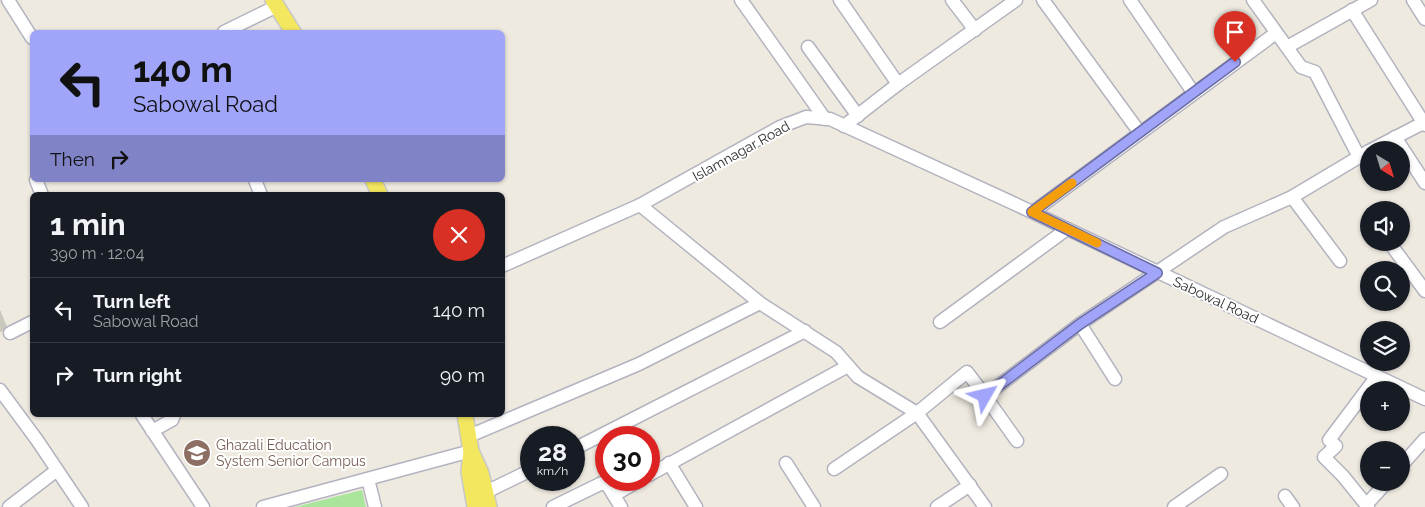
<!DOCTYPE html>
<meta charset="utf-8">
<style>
:root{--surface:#171b24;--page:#242831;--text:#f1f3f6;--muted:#9ea1a6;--line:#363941}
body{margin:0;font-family:Raleway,sans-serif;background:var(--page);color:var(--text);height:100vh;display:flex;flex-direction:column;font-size:19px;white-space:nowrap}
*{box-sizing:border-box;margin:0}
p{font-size:16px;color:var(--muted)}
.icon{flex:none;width:28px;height:28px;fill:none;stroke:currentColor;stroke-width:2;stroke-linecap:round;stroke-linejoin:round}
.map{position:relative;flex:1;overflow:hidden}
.drawer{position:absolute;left:30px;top:192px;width:475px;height:225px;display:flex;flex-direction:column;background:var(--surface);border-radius:8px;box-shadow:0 1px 4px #0004}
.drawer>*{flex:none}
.top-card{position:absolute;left:30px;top:30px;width:475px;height:152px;border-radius:8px;box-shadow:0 1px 4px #0004;background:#a1a5f9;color:#111;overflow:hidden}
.needle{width:32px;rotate:142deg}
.buttons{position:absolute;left:1360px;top:141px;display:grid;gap:10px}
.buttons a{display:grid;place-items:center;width:50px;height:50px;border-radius:50%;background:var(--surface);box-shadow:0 1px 4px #0004;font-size:25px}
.speed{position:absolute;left:520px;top:426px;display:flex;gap:10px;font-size:25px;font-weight:700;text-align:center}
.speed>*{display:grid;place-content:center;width:65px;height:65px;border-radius:50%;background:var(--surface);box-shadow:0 1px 4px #0004;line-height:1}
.speed small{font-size:12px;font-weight:400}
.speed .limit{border:8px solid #d22;background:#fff;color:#111}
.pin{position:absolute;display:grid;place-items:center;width:42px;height:42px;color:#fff;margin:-51px -21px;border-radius:50% 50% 50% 0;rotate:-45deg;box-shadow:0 0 5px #0007}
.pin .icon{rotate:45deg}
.me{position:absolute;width:55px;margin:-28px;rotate:53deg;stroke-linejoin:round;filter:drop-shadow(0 0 4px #0008)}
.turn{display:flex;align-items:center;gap:18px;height:105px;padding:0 20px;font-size:22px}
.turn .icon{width:65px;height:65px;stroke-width:2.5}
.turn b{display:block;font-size:35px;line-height:42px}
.then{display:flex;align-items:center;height:48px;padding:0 20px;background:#0003;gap:10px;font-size:19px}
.round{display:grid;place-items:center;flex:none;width:52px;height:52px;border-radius:26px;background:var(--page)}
.head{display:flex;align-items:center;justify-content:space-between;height:85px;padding:0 20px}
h1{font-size:30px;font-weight:700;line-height:38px}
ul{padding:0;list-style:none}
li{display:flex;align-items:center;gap:15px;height:65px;padding:0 20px;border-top:1px solid var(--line)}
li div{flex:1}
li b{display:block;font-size:19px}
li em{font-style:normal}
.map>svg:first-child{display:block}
</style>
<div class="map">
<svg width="1425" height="507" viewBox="0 0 1425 507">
<rect width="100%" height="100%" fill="#eeeae0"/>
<!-- green -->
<polygon fill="#aae59c" points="362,490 366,507 295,507"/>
<!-- building -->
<polygon fill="#cac8be" stroke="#cac7b9" points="0,311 7,328 0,332"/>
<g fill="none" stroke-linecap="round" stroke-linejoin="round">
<!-- minor casing -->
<g stroke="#b3b3c0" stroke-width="15">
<g id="minor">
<polyline points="8,0 32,38"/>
<polyline points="741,0 825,119"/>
<polyline points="840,0 898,84"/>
<polyline points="952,0 975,30"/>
<polyline points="1043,0 1140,133"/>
<polyline points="1130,0 1193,92"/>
<polyline points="1253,0 1301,67 1315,72 1359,157"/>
<polyline points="1413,0 1425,19"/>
<polyline points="1352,10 1425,125"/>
<polyline points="224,32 277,6"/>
<polyline points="808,47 858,116"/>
<polyline points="1287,47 1371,0"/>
<polyline points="844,126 898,84 1016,0"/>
<polyline points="1395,137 1425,183"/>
<polyline points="1371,150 1425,122"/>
<polyline points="36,180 42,195"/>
<polyline points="255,180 261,195"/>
<polyline points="1292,197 1340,261"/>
<polyline points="640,205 760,303 836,352 858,377 917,413 985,507"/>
<polyline points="1033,212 1276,33"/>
<polyline points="1389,242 1425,291"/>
<polyline points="502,266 640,205 780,127 806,117 830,119 1015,204 1425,399"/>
<polyline points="940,322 1067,229"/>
<polyline points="10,333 32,322"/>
<polyline points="1115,379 1080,324 1224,227 1292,197 1369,151"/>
<polyline points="0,390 37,440 82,507"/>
<polyline points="142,415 203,507"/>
<polyline points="152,431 172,420 174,415"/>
<polyline points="469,436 639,364 760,303"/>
<polyline points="1017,441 985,396 1080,324"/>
<polyline points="574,449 805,331"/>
<polyline points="669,463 696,507"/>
<polyline points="786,463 814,507"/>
<polyline points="1401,466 1425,439"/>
<polyline points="834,469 917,413 967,372 985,396"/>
<polyline points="649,475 848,366"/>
<polyline points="368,479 375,507"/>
<polyline points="486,492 531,470"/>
<polyline points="614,495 640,480"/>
<polyline points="1285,496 1293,507"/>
<polyline points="1366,505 1387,482"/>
<polyline points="9,507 57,470"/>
<polyline points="263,507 471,451"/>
<polyline points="553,507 602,483 608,486 621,507"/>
<polyline points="937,507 970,485"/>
<polyline points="1174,507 1221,474"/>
<polyline points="1368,507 1343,476 1324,457 1336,446 1329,440 1377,376"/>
</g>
</g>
<!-- major casing -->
<g stroke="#c8c8c8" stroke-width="18">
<g id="major">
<polyline points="273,0 293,32"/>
<polyline points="373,180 380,195"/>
<polyline points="465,415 471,451 469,472 475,507"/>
<polyline points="471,451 481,473 489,507"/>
</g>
</g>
<!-- minor -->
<use href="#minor" stroke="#fff" stroke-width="12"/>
<!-- major -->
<use href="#major" stroke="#f3e760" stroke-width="15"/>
</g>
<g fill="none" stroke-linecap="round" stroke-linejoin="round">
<!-- route casing -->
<g stroke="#696ba2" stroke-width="12">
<polyline id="route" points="985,396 1080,324 1157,273 1032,212 1235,62"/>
</g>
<!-- route -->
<use href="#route" stroke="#a1a5f9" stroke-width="9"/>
<!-- slow -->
<polyline stroke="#f59e0b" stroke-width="9" points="1072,183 1032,212 1097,243"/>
</g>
<!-- icons -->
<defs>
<g id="school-disc" transform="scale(1.4375)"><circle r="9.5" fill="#8d6e63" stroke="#fff"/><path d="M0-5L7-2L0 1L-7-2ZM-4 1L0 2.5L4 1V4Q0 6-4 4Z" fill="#fff"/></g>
</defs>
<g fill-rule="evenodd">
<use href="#school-disc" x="197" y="453"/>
</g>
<g text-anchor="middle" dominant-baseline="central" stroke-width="4" stroke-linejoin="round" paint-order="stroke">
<!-- street labels -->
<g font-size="14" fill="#2d2d2d" stroke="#fff">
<text transform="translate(741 151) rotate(-29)">Islamnagar Road</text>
<text transform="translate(1216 300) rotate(25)">Sabowal Road</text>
</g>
<!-- education labels -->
<g font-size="14" fill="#785e54" stroke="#fff" text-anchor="start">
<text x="216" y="445">Ghazali Education<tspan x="216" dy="16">System Senior Campus</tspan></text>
</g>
</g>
</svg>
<div class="buttons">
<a><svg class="needle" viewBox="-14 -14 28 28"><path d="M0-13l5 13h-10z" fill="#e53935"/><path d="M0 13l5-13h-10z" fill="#9ea1a6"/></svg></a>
<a><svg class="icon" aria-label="sound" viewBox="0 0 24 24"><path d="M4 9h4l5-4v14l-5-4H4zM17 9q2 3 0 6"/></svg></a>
<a><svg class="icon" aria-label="search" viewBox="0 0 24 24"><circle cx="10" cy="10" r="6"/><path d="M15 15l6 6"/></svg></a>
<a><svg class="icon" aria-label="layers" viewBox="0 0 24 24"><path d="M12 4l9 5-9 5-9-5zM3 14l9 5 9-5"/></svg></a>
<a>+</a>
<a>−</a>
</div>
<div class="speed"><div>28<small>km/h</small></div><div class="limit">30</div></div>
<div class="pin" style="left:1235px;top:62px;background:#d93025"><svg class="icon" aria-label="arrive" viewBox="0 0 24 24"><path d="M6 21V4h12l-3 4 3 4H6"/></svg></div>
<svg class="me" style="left:985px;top:396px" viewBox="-20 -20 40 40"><path d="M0-17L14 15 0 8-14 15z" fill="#a1a5f9" stroke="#fff" stroke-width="4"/></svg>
<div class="top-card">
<div class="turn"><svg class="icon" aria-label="left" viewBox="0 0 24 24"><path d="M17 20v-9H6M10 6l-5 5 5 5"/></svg><div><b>140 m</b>Sabowal Road</div></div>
<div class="then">Then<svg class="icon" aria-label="right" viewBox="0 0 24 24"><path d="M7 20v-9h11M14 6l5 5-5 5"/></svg></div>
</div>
<section class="drawer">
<div class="head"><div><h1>1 min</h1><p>390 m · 12:04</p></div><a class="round" style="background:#d93025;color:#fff"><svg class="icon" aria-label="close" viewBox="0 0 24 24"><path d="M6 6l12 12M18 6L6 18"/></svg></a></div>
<ul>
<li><svg class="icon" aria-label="left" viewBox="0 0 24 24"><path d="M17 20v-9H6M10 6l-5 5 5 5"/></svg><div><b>Turn left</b><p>Sabowal Road</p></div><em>140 m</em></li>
<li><svg class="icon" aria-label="right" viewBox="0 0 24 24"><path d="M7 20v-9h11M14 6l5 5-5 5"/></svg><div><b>Turn right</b></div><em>90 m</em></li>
</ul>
</section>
</div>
